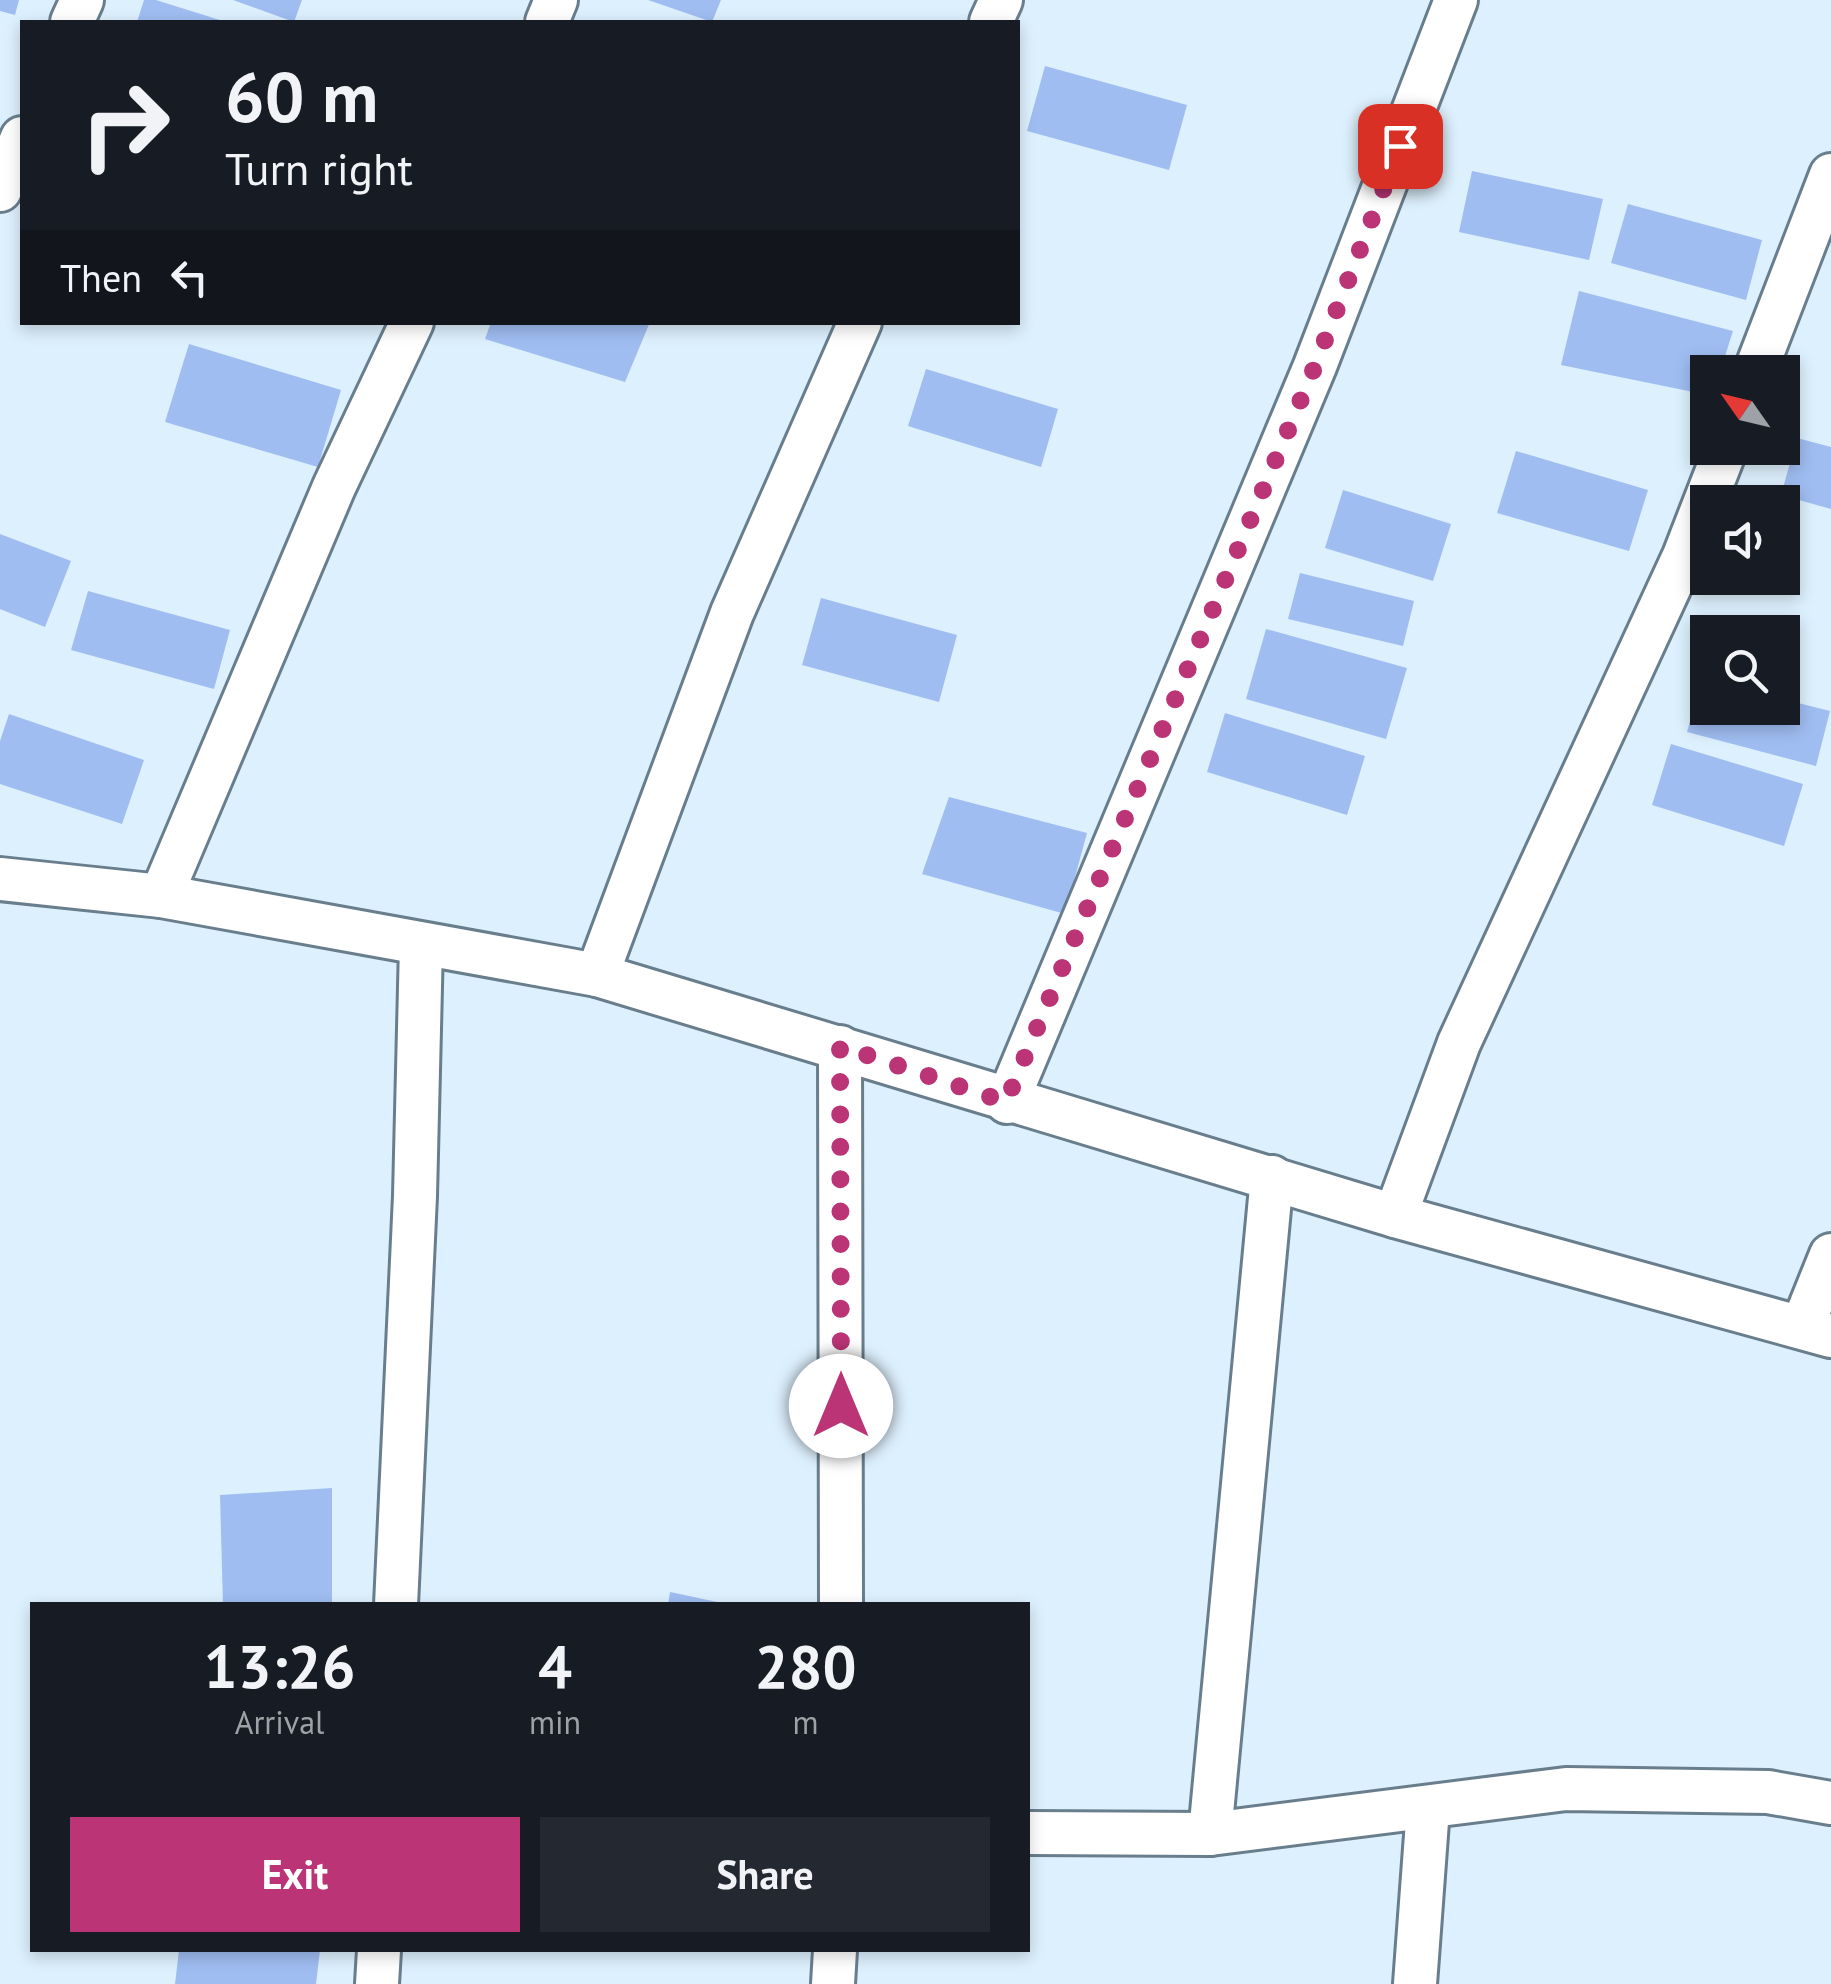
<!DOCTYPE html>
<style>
:root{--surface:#171b24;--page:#242831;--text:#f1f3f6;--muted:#9ea1a6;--accent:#ba3476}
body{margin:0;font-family:"PT Sans",sans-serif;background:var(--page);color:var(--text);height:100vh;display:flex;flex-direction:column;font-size:38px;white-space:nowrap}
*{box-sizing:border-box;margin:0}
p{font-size:32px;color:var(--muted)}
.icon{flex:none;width:55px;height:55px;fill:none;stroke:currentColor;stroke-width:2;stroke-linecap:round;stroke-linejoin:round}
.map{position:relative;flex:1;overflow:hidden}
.sheet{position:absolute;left:30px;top:1602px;width:1000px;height:350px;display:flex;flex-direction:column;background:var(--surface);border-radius:0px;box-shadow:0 5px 15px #0003}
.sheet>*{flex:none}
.hud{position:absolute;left:20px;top:20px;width:1000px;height:305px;border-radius:0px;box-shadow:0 5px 15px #0003;background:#171b24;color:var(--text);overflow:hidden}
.needle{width:65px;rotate:304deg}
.controls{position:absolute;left:1690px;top:355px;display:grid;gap:20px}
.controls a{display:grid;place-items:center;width:110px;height:110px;border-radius:0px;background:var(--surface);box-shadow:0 5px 15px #0003;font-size:50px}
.pin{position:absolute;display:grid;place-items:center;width:85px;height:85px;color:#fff;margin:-42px;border-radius:20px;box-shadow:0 5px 15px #0006}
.me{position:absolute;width:110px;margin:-55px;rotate:0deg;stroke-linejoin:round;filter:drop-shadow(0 0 8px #0008)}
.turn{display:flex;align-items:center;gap:35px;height:210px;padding:0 40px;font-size:45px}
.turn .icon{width:130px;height:130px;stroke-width:2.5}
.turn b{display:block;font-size:70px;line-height:85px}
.then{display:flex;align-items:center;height:95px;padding:0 40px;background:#0003;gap:20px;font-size:38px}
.eta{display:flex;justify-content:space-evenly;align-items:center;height:170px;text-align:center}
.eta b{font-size:60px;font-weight:700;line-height:70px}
.action{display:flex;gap:20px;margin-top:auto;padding:20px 40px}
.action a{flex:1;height:115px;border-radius:0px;background:var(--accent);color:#fff;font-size:40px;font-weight:700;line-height:115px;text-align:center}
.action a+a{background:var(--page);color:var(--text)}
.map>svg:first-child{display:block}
</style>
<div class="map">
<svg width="1831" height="1984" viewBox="0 0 1831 1984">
<rect width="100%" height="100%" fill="#ddf0fd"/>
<!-- building -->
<g fill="#9fbdf1">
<polygon points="0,0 19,0 15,15 0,11"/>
<polygon points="144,0 156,0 226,22 137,22"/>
<polygon points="233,0 302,0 294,22"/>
<polygon points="648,0 721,0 712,22"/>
<polygon points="1045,66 1187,105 1169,170 1027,131"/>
<polygon points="1472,171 1603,199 1589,260 1459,232"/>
<polygon points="1628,204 1762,240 1746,300 1611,263"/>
<polygon points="1579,291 1733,331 1720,372 1708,372 1708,395 1561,365"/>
<polygon points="491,322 650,322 625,382 485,339"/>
<polygon points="189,344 341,390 318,467 165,422"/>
<polygon points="926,369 1058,409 1041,467 908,426"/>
<polygon points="1797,438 1831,447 1831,509 1781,495"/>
<polygon points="1516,451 1648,490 1629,551 1497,513"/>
<polygon points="1343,490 1451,524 1433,581 1325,548"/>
<polygon points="0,534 71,561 45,627 0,609"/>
<polygon points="1300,573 1414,601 1403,646 1288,619"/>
<polygon points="88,591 230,630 214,689 71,650"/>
<polygon points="821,598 957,635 939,702 802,665"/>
<polygon points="1266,629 1407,668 1386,739 1246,699"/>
<polygon points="1702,677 1708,679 1708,708 1782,708 1782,699 1830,711 1816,766 1687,732"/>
<polygon points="1225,713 1365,756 1347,815 1207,772"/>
<polygon points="9,714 144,760 122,824 0,784 0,741"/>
<polygon points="1671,744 1803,784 1784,846 1652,805"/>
<polygon points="949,797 1087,833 1065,914 922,874"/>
<polygon points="332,1488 332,1605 223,1605 220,1495"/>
<polygon points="670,1592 722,1603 722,1605 668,1605"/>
<polygon points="179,1950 320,1950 316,1984 175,1984"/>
</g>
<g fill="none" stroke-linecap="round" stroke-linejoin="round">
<!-- minor casing -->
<g stroke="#697e8d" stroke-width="48">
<g id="minor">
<polyline points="72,22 82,0"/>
<polyline points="547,22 556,0"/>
<polyline points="991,22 1001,0"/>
<polyline points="0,190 22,138"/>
<polyline points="1755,372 1831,175"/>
<polyline points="0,879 161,896 597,975 1395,1216 1831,1336"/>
<polyline points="161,896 334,487 412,322"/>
<polyline points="597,975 732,613 860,322"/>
<polyline points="840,1047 841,1605"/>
<polyline points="1007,1102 1315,366 1456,0"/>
<polyline points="1395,1216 1459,1043 1684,556 1726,448"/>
<polyline points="1802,1327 1831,1255"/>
<polyline points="396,1605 415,1196 421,945"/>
<polyline points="1028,1833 1210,1834 1566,1789 1768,1792 1831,1803"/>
<polyline points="1210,1834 1272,1177"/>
<polyline points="377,1984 379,1950"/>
<polyline points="833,1984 835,1950"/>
<polyline points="1415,1984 1428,1808"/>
</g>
</g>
<!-- minor -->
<use href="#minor" stroke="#fff" stroke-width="42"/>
</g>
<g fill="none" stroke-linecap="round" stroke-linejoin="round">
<!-- route -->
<polyline stroke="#ba3476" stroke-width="18" stroke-dasharray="0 32.4" points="841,1406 840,1046 1006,1102 1315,366 1400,146"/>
</g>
</svg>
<div class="controls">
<a><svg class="needle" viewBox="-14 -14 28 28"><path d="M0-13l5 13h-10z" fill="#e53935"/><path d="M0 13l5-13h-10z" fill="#9ea1a6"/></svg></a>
<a><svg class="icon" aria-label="sound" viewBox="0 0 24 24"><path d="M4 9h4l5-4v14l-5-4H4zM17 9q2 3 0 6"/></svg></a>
<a><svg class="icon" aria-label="search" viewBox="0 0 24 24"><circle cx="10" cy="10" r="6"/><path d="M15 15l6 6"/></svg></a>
</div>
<div class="pin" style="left:1400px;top:146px;background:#d93025"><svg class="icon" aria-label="arrive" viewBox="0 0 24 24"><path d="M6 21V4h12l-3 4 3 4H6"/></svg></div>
<svg class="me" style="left:841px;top:1406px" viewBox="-20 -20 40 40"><circle r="19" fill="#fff"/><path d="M0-13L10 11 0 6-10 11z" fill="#ba3476"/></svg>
<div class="hud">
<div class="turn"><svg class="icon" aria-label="right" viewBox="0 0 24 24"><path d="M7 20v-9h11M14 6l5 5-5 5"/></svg><div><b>60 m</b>Turn right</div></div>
<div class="then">Then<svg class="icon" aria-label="left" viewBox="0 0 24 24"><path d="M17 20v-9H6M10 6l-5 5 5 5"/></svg></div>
</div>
<section class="sheet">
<div class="eta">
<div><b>13:26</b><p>Arrival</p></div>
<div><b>4</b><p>min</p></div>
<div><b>280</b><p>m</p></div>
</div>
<div class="action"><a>Exit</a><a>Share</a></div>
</section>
</div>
